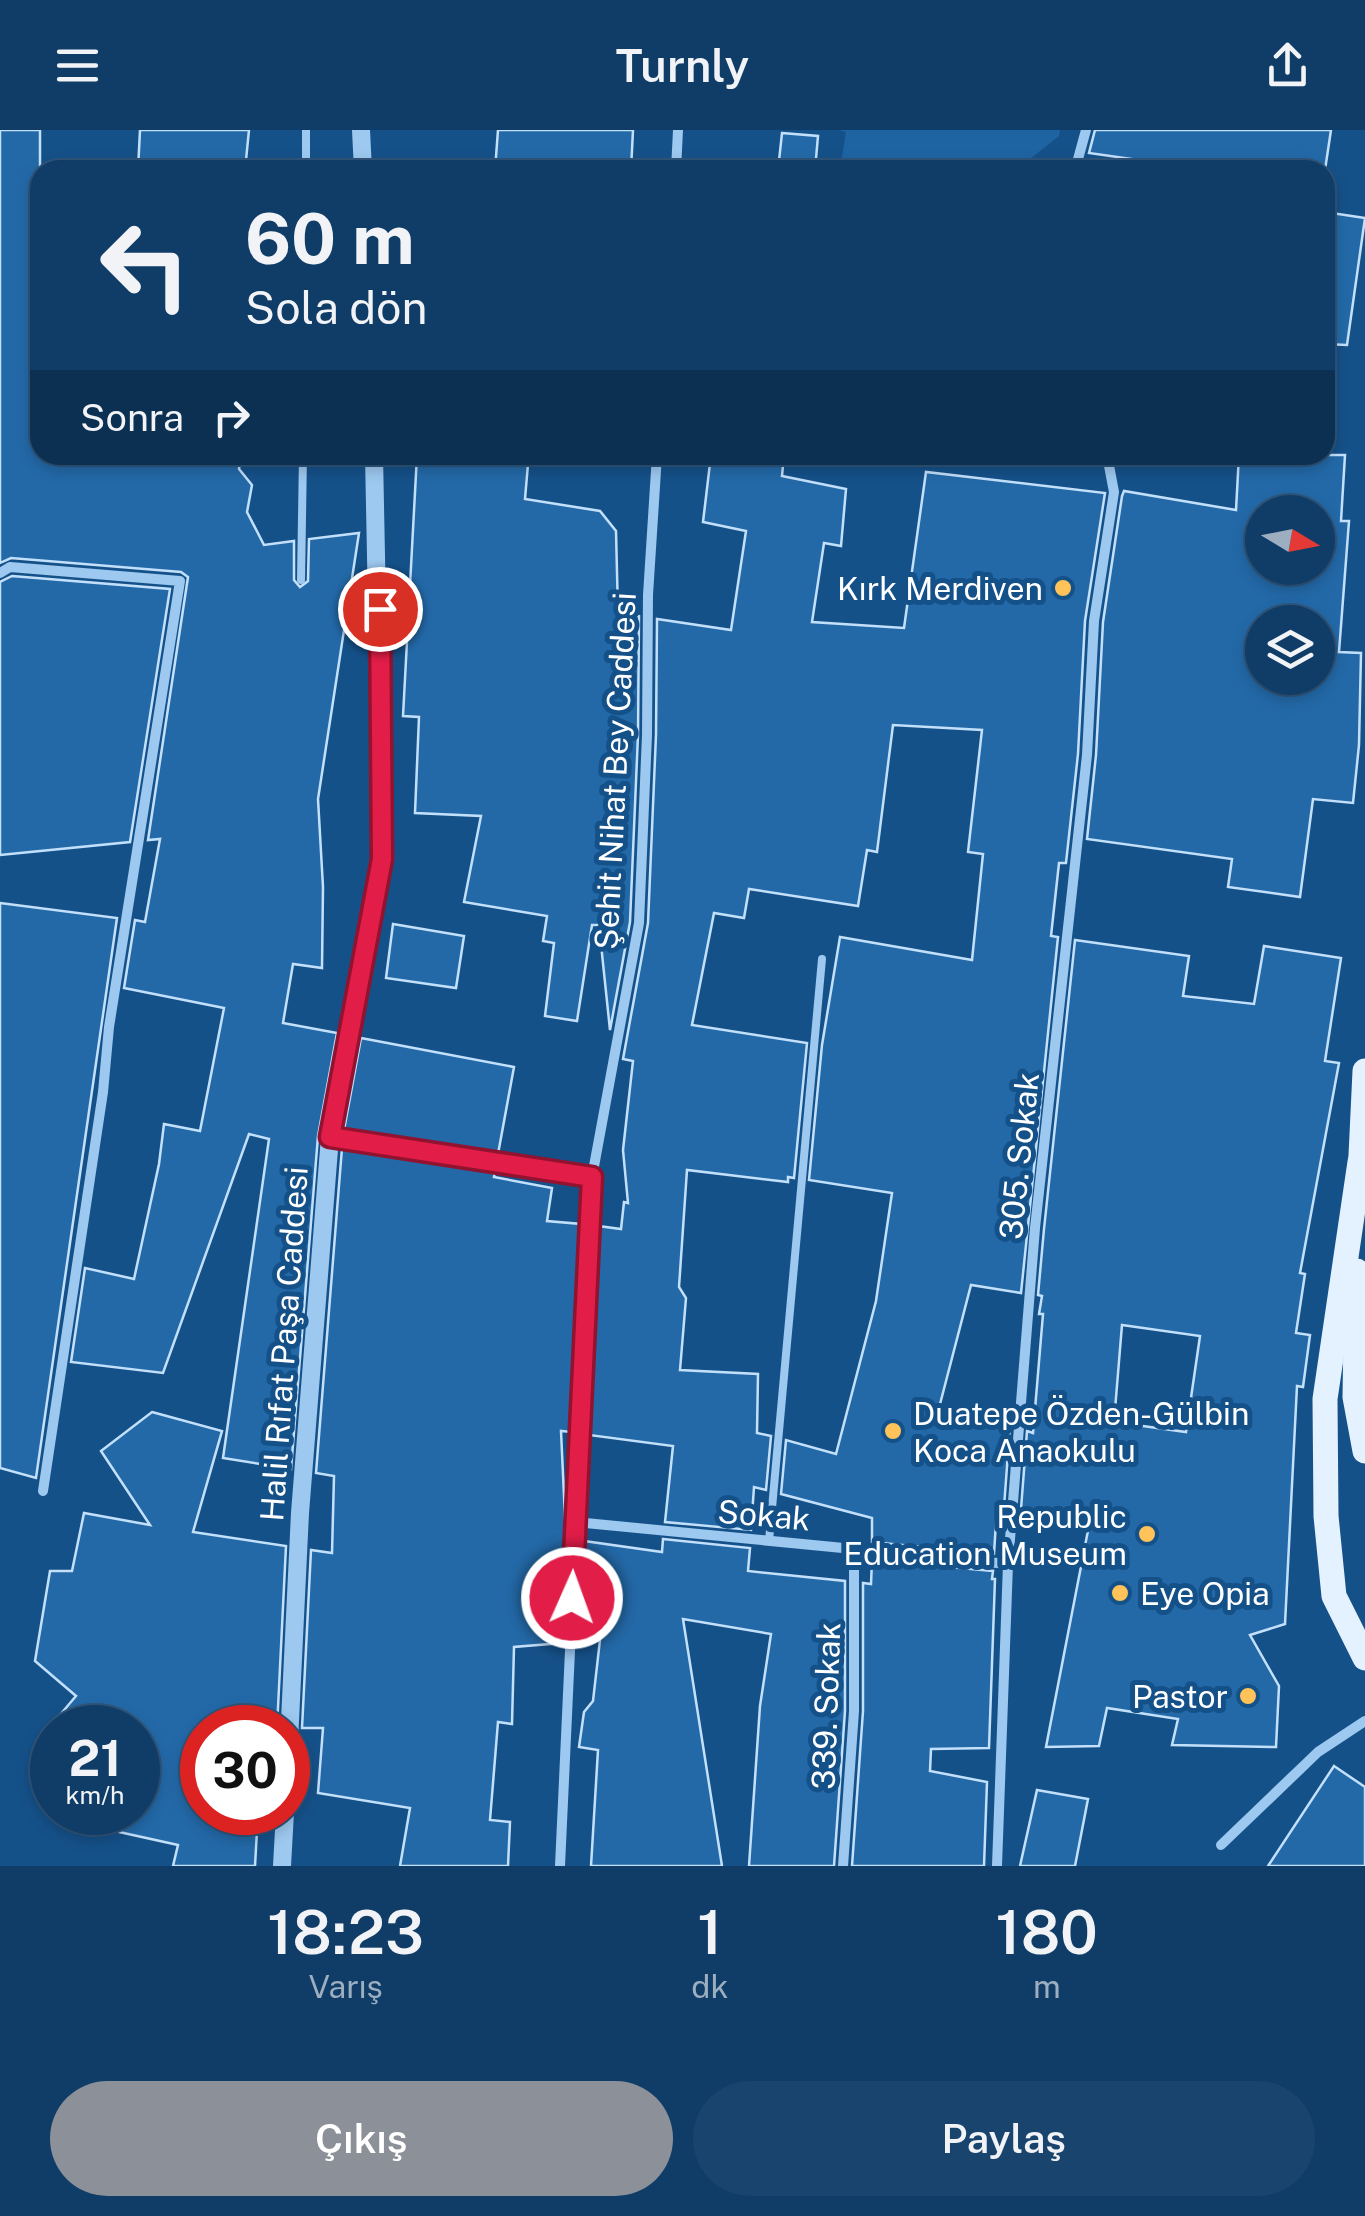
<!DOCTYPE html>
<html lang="tr">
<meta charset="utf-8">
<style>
:root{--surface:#103d67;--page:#19446d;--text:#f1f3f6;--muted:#9caec0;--line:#30567b;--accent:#8c9099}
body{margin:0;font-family:"Public Sans",sans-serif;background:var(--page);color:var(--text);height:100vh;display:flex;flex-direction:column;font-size:38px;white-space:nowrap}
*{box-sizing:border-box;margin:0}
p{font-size:32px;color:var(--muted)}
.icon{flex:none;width:55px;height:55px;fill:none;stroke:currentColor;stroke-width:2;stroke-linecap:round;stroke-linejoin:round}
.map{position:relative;height:1736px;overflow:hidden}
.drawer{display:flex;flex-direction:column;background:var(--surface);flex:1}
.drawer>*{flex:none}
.guide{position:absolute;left:30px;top:30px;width:1305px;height:305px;border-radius:30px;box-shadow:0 5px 15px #0003,0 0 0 2px var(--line);background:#103d67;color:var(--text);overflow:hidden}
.needle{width:65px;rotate:100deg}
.buttons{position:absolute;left:1245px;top:365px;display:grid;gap:20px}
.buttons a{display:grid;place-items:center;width:90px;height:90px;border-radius:50%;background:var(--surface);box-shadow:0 5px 15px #0003,0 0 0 2px var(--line);font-size:50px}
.speed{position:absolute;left:30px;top:1575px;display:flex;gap:20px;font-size:50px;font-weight:700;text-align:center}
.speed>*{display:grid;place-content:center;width:130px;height:130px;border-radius:50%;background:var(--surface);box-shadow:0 5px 15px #0003,0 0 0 2px var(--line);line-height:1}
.speed small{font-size:25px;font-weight:400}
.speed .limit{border:15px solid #d22;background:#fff;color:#111}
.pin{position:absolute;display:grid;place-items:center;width:85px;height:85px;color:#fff;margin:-42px;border:5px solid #fff;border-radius:50%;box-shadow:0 2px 10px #0007}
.me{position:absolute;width:110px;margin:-55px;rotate:2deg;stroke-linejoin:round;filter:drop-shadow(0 0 8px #0008)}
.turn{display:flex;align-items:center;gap:35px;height:210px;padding:0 50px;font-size:45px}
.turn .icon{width:130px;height:130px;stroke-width:2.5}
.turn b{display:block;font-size:70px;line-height:85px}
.then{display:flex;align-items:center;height:95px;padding:0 50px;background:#0003;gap:20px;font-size:38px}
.eta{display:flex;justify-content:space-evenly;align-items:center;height:170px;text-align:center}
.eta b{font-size:60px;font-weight:600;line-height:70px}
.primary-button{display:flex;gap:20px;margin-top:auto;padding:20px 50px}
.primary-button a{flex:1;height:115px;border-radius:60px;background:var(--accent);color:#fff;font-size:40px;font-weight:600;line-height:115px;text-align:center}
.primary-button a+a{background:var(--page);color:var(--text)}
header{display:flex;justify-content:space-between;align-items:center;height:130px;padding:0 50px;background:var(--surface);font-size:45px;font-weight:600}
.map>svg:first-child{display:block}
</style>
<header><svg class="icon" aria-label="menu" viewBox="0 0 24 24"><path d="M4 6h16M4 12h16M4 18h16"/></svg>Turnly<svg class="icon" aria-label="share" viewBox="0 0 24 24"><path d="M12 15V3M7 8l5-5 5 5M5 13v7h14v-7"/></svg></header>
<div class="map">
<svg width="1365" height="1736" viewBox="0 0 1365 1736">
<rect width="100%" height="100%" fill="#155189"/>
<!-- green -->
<polygon fill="#1e64a3" points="839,0 1060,0 1059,6 1016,40 840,40 846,2"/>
<!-- building -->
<g fill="#2369a8" stroke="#c3e0fb" stroke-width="2.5" fill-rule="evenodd">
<polygon points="0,0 40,0 40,325 241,325 239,339 252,355 247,382 264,415 294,411 294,450 300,457 308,451 309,409 359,403 318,669 323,757 322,838 293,834 283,893 337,903 318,1006 291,1339 223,1328 269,1009 249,1004 163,1243 71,1232 85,1138 134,1149 159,1034 164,994 200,1001 224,878 124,858 135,790 145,792 160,709 148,710 188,447 181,442 11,428 0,433"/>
<polygon points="140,0 249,0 245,40 138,40"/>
<polygon points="498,0 633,0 631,40 495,40"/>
<polygon points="1095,0 1331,0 1325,40 1209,40 1089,23"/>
<polygon points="782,3 818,6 815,40 778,40"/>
<polygon points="1325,82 1365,88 1347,215 1325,214"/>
<polygon points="417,325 492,325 492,330 528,334 525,369 600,381 616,401 618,483 639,486 638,605 630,792 610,900 599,795 592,795 577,891 545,886 554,813 543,811 547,786 464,772 481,686 415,683 419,587 403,586"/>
<polygon points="711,325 784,325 782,346 846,359 841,416 824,413 812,492 904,498 926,342 1105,363 1085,491 1078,624 1066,733 1059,733 1051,806 1058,807 1021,1163 971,1155 939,1278 1010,1296 1004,1377 997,1376 994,1424 872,1412 872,1388 781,1364 786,1310 836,1324 876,1171 892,1063 809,1050 822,915 840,807 972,830 983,724 968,722 982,600 893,595 877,722 867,720 858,776 749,759 744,788 714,783 692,895 807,913 794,1048 788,1047 788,1052 687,1040 679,1157 686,1168 680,1240 758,1244 757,1303 771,1306 766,1360 754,1357 751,1400 665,1392 673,1316 589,1305 598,1096 621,1099 624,1072 628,1073 623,1020 633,931 623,929 648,793 656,605 657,489 731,500 746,401 703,392"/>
<path d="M1239 325H1345L1341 391H1349L1339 522 1361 523 1359 615 1353 673 1313 669 1300 767 1228 757 1232 729 1087 709 1096 625 1103 492 1122 366 1124 361 1236 380ZM1262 382H1318V438H1262ZM1262 492H1318V548H1262Z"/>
<polygon points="12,446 170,459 130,712 0,725 0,452"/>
<polygon points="0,773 117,788 36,1348 0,1338"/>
<polygon points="393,794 464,806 456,858 386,848"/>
<path d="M1075 810 1189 826 1183 866 1254 874 1264 816 1341 828 1325 931 1339 933 1300 1143 1305 1144 1296 1203 1310 1205 1303 1257 1297 1256 1285 1494 1250 1505 1279 1556 1276 1617 1172 1615 1178 1589 1107 1578 1099 1616 1046 1617 1091 1385 1021 1379 1027 1301 1033 1303 1043 1184H1039L1042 1166 1038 1165 1044 1099ZM1122 1195 1200 1206 1186 1302 1114 1292Z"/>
<polygon points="361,908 514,937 498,1024 344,1000"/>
<polygon points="342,1018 495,1041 494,1047 552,1058 547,1091 581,1094 571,1302 561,1301 566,1409 562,1513 514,1517 512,1594 498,1592 490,1690 510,1692 508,1736 400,1736 410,1678 318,1663 323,1598 302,1598 311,1420 332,1423 334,1346 316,1343"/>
<polygon points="152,1282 222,1301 193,1402 286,1416 277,1598 202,1598 202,1682 258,1682 255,1736 173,1736 178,1715 101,1698 103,1682 138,1682 138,1598 49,1598 76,1566 35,1531 50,1441 72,1441 84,1383 150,1395 101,1321"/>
<polygon points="663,1409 750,1418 748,1441 845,1451 845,1581 834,1736 749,1736 760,1576 771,1504 683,1489 722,1736 591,1736 598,1620 579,1617 584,1582 593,1571 600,1510 579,1512 584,1411 662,1422"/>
<polygon points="872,1430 993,1441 992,1449 995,1449 989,1618 931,1619 930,1641 987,1652 984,1736 852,1736 863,1581 863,1453 871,1454"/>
<polygon points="1334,1636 1365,1657 1365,1736 1268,1736"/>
<polygon points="1037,1660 1088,1669 1075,1736 1020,1736"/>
</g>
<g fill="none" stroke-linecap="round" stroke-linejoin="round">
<!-- service -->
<g stroke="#9dc8ef" stroke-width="8">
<polyline points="306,40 306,0"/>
<polyline points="301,450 303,325"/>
<polyline points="769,1411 822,829"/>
</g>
<!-- minor -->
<g stroke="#9dc8ef" stroke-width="10">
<polyline points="676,40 678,0"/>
<polyline points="1075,40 1086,0"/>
<polyline points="0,443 10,437 180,451 109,897 103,962 43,1361"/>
<polyline points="330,1007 592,1047"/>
<polyline points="575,1392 1008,1434"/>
<polyline points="1221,1715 1318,1622 1365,1591"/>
<polyline points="560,1736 592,1047 639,793 647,605 648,465 657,325"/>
<polyline points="843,1736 854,1581 854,1418"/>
<polyline points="997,1736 1008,1434 1035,1098 1087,625 1094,491 1114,362 1107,325"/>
</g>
<!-- tertiary -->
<g stroke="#9dc8ef" stroke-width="18">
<polyline points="361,0 363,40"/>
<polyline points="288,1632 300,1383 330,1007 382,729 374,325"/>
<polyline points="282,1736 285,1682"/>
</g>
<!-- primary -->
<g stroke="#e4f1ff" stroke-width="25">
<polyline points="1360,1032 1325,1269 1326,1386 1334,1466 1365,1528"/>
<polyline points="1360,1046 1365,941"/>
<polyline points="1357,1141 1355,1267 1365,1321"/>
</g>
</g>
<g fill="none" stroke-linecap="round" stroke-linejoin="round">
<!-- route casing -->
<g stroke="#92132f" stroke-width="25">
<polyline id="route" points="380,479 382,729 330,1007 592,1047 572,1468"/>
</g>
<!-- route -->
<use href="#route" stroke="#e11d48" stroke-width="18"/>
</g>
<!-- markers -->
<g fill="#ffc35a" stroke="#155189" stroke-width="4">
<circle cx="1063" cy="458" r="10"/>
<circle cx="893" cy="1301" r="10"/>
<circle cx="1147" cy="1404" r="10"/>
<circle cx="1120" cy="1463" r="10"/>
<circle cx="1248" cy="1566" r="10"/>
</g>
<g text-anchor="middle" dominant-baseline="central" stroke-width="10" stroke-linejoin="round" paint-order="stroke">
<!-- poi labels -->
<g font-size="32" fill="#fff" stroke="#155189" text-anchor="end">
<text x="1043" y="458">Kırk Merdiven</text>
<text x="913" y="1283" text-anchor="start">Duatepe Özden-Gülbin<tspan x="913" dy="37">Koca Anaokulu</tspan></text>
<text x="1127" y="1386">Republic<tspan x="1127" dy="37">Education Museum</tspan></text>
<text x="1140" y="1463" text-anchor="start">Eye Opia</text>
<text x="1228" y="1566">Pastor</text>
</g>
<!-- street labels -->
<g font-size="32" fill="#fff" stroke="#155189">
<text transform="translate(615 641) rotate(-87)">Şehit Nihat Bey Caddesi</text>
<text transform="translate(1019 1026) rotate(-84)">305. Sokak</text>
<text transform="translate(284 1214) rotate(-86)">Halil Rıfat Paşa Caddesi</text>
<text transform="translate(764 1385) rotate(5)">Sokak</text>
<text transform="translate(826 1576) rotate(-88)">339. Sokak</text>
</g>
</g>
</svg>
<div class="buttons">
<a><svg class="needle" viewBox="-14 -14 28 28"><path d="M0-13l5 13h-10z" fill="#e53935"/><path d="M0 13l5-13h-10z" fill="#9caec0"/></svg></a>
<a><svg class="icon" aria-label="layers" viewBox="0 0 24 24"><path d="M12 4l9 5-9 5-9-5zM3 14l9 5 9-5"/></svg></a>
</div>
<div class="speed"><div>21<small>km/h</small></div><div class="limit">30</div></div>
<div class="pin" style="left:380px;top:479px;background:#d93025"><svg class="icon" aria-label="arrive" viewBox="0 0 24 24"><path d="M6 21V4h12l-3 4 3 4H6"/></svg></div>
<svg class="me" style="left:572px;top:1468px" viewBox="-20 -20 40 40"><circle r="17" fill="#e11d48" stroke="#fff" stroke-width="3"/><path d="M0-11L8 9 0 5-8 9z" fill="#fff"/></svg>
<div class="guide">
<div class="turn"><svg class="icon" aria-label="left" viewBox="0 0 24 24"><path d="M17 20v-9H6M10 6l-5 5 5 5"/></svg><div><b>60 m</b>Sola dön</div></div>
<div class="then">Sonra<svg class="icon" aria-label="right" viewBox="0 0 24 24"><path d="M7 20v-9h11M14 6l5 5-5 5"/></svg></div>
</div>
</div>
<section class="drawer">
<div class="eta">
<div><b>18:23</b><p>Varış</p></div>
<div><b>1</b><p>dk</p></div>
<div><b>180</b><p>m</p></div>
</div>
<div class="primary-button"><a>Çıkış</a><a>Paylaş</a></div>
</section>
